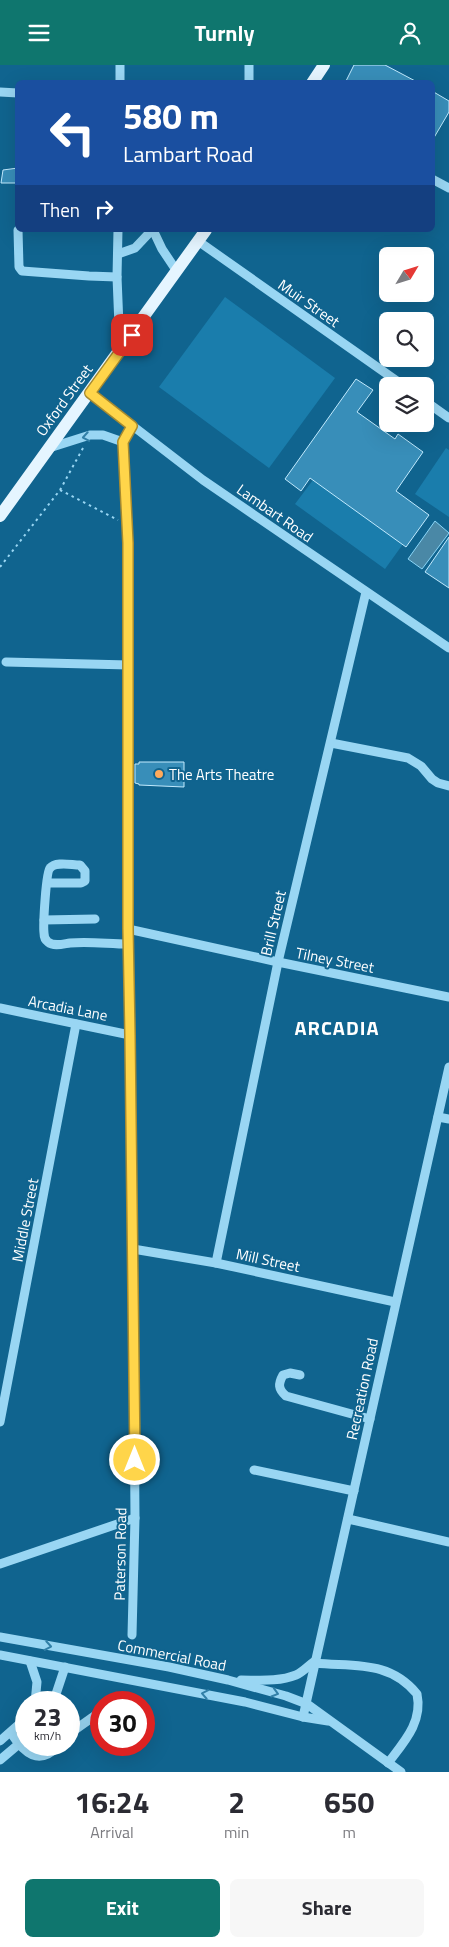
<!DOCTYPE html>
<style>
:root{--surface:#fff;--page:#f7f7f7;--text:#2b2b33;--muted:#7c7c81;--accent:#0f766e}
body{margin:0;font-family:"Titillium Web",sans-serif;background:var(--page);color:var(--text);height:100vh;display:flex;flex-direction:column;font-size:19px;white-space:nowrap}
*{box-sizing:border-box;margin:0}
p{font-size:16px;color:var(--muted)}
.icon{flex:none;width:28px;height:28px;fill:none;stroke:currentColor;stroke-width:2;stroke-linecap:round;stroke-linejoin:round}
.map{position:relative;height:1707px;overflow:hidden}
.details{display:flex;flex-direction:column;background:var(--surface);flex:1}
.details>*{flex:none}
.banner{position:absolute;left:15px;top:15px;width:420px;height:152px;border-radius:8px;box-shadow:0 5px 20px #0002;background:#1a4fa0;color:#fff;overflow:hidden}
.needle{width:32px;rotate:52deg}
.controls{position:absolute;left:379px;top:182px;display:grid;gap:10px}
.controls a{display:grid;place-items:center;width:55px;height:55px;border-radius:8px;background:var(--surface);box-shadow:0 5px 20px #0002;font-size:25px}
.speed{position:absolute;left:15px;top:1626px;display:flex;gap:10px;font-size:25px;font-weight:700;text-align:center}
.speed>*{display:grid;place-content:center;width:65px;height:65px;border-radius:50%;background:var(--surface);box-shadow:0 5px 20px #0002;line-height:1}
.speed small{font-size:12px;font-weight:400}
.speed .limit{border:8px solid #d22;background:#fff;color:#111}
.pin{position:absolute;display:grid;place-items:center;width:42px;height:42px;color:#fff;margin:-21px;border-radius:10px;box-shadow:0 2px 8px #0006}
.me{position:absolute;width:55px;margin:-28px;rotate:0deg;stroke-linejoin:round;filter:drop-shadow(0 0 4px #0008)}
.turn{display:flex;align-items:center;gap:18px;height:105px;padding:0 25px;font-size:22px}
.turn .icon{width:65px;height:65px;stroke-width:2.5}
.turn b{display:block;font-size:35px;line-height:42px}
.then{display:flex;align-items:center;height:48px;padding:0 25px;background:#0003;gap:10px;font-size:19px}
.eta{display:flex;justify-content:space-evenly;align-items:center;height:85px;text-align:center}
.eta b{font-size:30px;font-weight:700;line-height:35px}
.button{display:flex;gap:10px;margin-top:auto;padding:10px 25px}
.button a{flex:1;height:58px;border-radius:8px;background:var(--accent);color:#fff;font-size:20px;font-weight:700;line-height:58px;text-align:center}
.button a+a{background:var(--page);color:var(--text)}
header{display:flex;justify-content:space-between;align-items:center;height:65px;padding:0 25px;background:var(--accent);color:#fff;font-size:22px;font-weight:700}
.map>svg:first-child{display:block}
</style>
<header><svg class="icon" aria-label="menu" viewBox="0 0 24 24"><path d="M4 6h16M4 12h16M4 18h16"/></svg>Turnly<svg class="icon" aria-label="person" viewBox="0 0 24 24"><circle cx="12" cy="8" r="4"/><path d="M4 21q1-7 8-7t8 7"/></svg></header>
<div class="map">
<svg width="449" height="1707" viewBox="0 0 449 1707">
<rect width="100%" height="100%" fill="#10648f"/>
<!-- garden -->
<g fill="#1a7dac">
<polygon points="225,232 335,313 269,403 159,322"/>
<polygon points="446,383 449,385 449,452 415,429"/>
<polygon points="313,415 403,479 385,504 295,439"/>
</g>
<!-- water -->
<polygon fill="#4a88a6" stroke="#8ad5f7" points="435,456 449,468 422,504 408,494"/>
<!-- building -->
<g fill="#388eb9" stroke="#c1eafe">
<polygon points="354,0 385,0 419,18 345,18"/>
<polygon points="432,26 449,36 449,47 432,76"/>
<polygon points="18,103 18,118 1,118 3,105"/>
<polygon points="356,314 373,325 357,347 395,374 398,369 423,387 396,426 429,450 406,482 310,413 301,426 285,414"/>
<polygon points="449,472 449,523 425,507"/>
<polygon points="139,697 184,697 184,722 139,720 139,719 135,718 135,699 139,699"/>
</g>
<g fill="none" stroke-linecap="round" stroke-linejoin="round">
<!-- path -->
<g stroke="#99d6f3" stroke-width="2" stroke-dasharray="2.5 4" stroke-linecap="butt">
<polyline points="60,425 118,455"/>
<polyline points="0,502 60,425 83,383"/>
</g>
<!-- minor -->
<g stroke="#99d6f3" stroke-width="9">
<polyline points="249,0 249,18"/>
<polyline points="120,18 120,0"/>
<polyline points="0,27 18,28"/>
<polyline points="432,114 449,123"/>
<polyline points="18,165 19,202 22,206 89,211 117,212"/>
<polyline points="118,165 117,212 120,285"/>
<polyline points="153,165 162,184 176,205"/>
<polyline points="198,176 404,321"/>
<polyline points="118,189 135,183 152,165"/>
<polyline points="90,328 203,415 449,583"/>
<polyline points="425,336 449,353"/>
<polyline points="49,383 90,370 103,370 123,377"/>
<polyline points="6,597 129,600"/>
<polyline points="331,678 408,693 421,701 432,714 438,718 449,721"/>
<path d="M47 818H81L85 816V806L80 800C71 800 56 796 50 803 46 807 43 860 44 868 44 872 45 875 48 877 54 882 63 879 70 878 89 876 109 879 128 879"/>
<polyline points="44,855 95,854"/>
<polyline points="128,864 278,897 449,932"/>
<polyline points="0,943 130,970"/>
<polyline points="438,1052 449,1054"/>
<polyline points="133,1184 216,1198 395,1237"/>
<polyline points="216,1198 278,897 366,527"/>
<path d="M300 1310 290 1308 283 1310C278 1319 278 1324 286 1331L370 1354"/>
<polyline points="0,1357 76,959"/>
<polyline points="254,1405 354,1426"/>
<polyline points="348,1454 449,1477"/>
<polyline points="0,1499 135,1453"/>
<polyline points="132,1570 135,1453 133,1184 128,864 129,550 128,461 123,377 132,361"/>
<polyline points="0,1572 169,1602 228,1615 286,1631 307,1639 401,1707"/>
<polyline points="0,1590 245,1637 303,1652 328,1656"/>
<polyline points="30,1596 37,1617 35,1638"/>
<path d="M315 1598C354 1602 389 1595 417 1629 423 1657 404 1677 388 1698"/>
<path d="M241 1615C258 1615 279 1617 296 1610 303 1607 309 1600 315 1596"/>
<polyline points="53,1638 65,1602"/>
<polyline points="303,1652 449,1002"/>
<path d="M11 1668C24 1688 39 1702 59 1680"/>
<polyline points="69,1669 100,1647"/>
<polyline points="0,1676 26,1653"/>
<polyline points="0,1695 26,1673"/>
</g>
<!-- major -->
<g stroke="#e5f5ff" stroke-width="12">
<polyline points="312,18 324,0"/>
<polyline points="0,451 206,165"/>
</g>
</g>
<!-- one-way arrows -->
<defs><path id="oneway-chevron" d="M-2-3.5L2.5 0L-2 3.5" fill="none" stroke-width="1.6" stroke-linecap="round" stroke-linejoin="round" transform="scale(1.25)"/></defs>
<g stroke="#3280a8">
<use href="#oneway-chevron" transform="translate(86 372) rotate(170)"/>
<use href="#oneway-chevron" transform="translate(48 1581) rotate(10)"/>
<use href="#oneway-chevron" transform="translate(275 1628) rotate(16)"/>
<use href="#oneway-chevron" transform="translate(205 1629) rotate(-169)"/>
</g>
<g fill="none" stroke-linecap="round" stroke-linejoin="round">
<!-- route casing -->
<g stroke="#a68a30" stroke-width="12">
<polyline id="route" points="132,270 90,328 132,361 123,377 128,478 128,864 130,970 135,1395"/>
</g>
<!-- route -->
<use href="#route" stroke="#ffd54a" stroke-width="9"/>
</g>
<!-- markers -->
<circle fill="#ffaa5b" stroke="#10648f" stroke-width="2" cx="159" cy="709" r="5"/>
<g text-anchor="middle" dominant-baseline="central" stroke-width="4" stroke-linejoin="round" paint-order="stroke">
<!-- street labels -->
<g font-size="15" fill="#fff" stroke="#10648f">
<text transform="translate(309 238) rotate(35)">Muir Street</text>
<text transform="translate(64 335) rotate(-54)">Oxford Street</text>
<text transform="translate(275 448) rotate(35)">Lambart Road</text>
<text transform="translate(273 858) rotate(-77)">Brill Street</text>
<text transform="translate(335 895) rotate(11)">Tilney Street</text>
<text transform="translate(68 943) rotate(11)">Arcadia Lane</text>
<text transform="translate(25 1155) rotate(-79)">Middle Street</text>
<text transform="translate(268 1195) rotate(12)">Mill Street</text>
<text transform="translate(362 1324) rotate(-78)">Recreation Road</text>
<text transform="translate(120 1489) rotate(-89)">Paterson Road</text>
<text transform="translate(172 1590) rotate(11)">Commercial Road</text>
</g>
<!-- poi labels -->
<g font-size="15" fill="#fff" stroke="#10648f" text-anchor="start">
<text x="169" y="709">The Arts Theatre</text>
</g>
<!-- district labels -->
<g font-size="20" font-weight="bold" letter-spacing="1" fill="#fff" stroke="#10648f">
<text x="337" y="962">ARCADIA</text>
</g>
</g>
</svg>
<div class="controls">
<a><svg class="needle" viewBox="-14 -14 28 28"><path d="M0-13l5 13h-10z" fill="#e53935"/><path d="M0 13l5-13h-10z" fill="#7c7c81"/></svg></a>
<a><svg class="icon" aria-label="search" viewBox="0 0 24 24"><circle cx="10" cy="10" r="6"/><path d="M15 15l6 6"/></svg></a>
<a><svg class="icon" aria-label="layers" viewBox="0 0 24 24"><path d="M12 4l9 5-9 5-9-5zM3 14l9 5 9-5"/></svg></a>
</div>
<div class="speed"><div>23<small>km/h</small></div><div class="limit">30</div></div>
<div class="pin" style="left:132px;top:270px;background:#d93025"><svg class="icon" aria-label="arrive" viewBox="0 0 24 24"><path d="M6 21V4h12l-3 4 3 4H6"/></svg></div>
<svg class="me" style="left:135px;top:1395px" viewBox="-20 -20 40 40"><circle r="17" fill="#ffd54a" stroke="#fff" stroke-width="3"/><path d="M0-11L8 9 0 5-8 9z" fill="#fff"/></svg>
<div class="banner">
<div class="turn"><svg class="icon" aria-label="left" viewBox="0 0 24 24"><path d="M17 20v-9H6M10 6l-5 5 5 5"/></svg><div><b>580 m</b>Lambart Road</div></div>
<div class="then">Then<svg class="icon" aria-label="right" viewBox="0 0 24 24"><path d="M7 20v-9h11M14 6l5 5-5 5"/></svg></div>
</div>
</div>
<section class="details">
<div class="eta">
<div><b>16:24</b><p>Arrival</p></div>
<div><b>2</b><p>min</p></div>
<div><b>650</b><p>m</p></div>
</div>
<div class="button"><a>Exit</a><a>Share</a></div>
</section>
